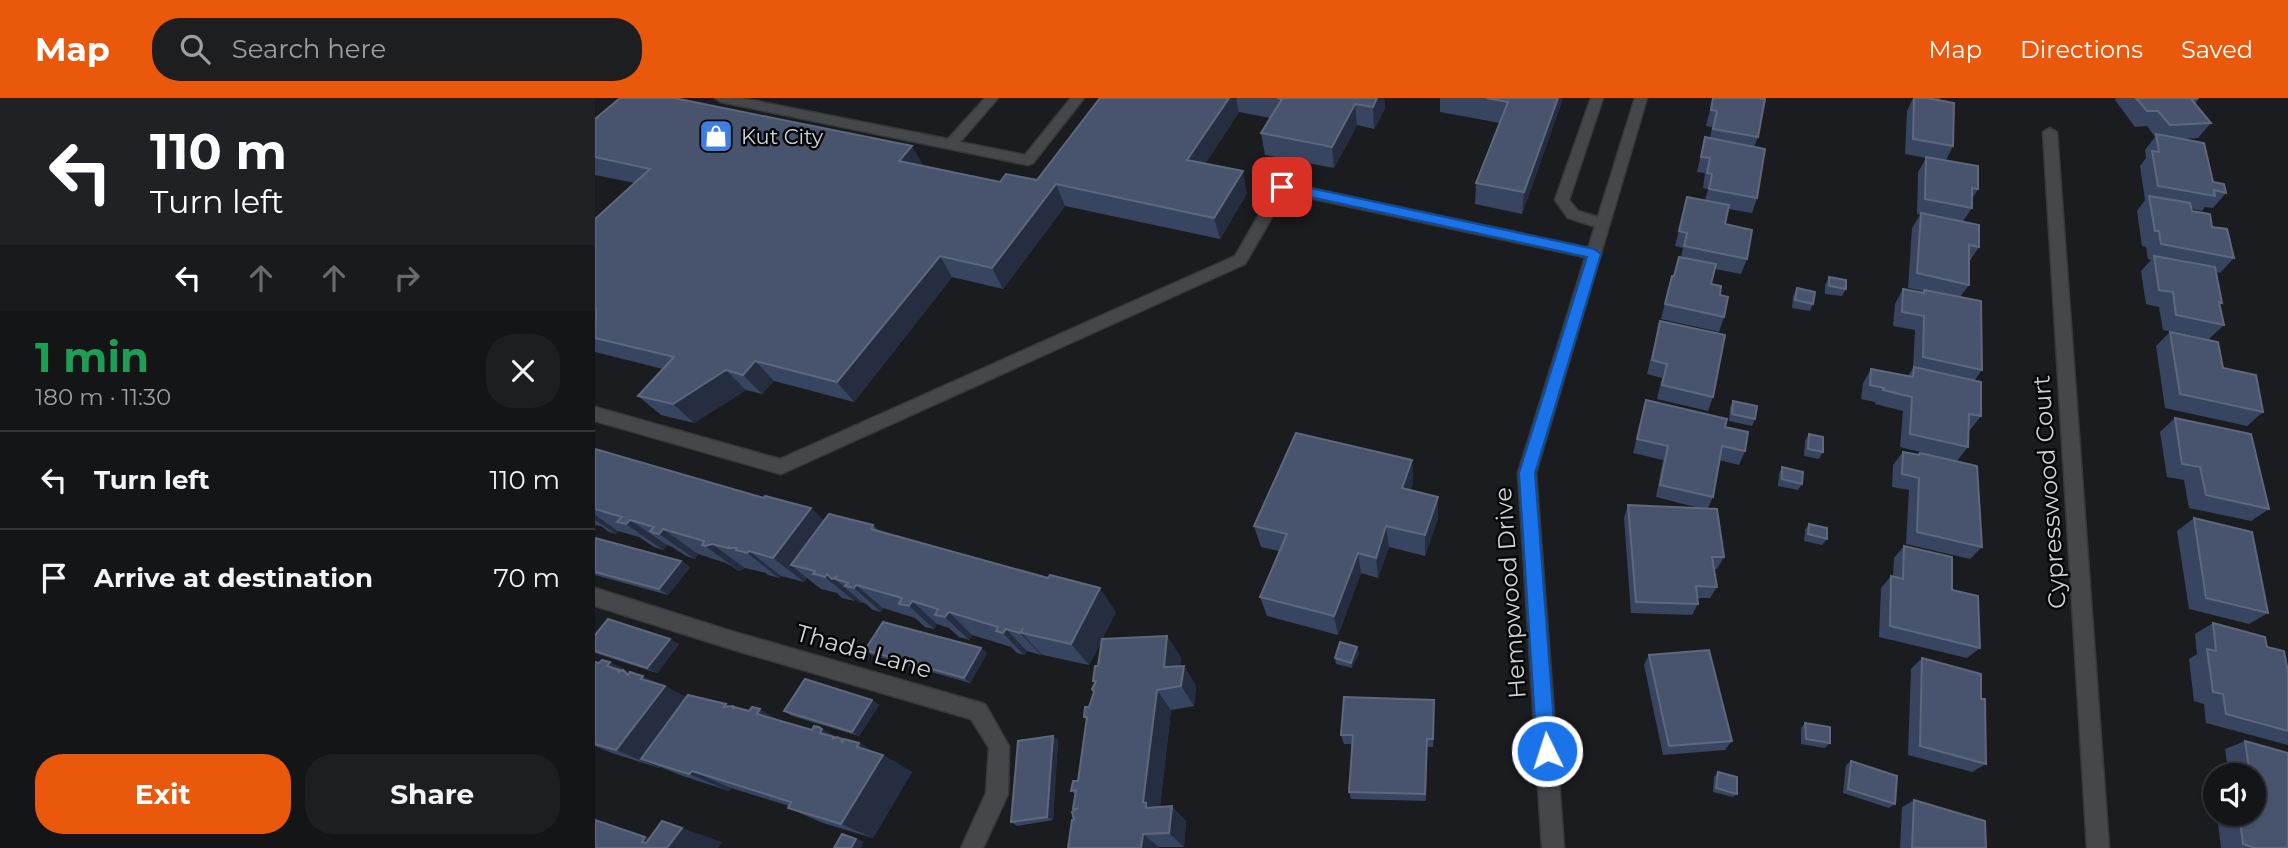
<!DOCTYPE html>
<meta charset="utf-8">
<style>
:root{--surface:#141517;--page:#1d1e20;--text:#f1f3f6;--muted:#9d9fa1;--line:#333436;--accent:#ea580c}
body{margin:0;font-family:Montserrat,sans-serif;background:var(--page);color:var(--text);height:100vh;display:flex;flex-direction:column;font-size:26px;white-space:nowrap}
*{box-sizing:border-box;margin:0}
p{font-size:23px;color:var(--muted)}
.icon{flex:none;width:38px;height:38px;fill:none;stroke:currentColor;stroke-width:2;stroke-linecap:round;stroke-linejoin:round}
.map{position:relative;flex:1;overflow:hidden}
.panel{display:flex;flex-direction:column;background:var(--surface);width:595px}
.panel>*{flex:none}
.guide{background:#202124;color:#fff;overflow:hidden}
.fabs{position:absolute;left:1608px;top:665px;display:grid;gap:14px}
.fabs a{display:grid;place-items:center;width:63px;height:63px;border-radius:50%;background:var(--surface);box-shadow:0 2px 5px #0004,0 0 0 2px var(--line);font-size:35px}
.pin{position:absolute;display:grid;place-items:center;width:60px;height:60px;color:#fff;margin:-30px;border-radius:14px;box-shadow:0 4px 10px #0006}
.me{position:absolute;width:77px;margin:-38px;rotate:356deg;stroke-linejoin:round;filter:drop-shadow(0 0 5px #0008)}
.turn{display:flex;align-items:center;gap:24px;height:147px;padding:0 35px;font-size:32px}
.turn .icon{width:91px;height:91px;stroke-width:2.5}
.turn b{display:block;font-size:49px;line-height:60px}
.lanes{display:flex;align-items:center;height:66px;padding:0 35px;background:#0003;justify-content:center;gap:35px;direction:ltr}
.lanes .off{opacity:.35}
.round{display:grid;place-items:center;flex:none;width:74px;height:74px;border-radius:28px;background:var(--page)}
.head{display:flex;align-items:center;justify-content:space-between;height:119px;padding:0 35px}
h1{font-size:42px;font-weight:700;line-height:52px;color:#1e9e55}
.button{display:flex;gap:14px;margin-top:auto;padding:14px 35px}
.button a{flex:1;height:80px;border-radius:28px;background:var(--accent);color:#fff;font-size:28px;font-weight:700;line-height:80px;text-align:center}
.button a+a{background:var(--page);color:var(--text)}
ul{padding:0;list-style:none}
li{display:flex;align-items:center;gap:21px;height:98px;padding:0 35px;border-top:2px solid var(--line)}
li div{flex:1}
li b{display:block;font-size:26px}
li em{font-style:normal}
header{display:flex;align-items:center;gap:42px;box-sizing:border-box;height:98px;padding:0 35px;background:var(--accent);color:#fff}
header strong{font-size:33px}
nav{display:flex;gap:38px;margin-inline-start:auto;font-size:24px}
.search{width:490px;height:63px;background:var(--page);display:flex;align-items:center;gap:18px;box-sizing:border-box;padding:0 24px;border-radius:28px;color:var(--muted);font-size:26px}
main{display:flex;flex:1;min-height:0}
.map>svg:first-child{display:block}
</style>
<header>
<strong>Map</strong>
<div class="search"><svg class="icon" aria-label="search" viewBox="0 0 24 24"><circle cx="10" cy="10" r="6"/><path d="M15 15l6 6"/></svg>Search here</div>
<nav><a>Map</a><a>Directions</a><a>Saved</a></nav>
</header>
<main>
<section class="panel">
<div class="guide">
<div class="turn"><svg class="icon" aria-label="left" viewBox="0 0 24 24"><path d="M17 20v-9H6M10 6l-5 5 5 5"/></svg><div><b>110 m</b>Turn left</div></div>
<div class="lanes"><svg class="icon" aria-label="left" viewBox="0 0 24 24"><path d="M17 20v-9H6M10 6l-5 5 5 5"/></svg><svg class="icon off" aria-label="ahead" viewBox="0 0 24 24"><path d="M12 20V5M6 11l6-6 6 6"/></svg><svg class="icon off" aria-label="ahead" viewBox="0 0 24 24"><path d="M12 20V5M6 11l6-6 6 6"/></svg><svg class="icon off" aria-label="right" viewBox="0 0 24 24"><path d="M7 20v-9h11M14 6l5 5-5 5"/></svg></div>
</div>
<div class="head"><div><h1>1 min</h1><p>180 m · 11:30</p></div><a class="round"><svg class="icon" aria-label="close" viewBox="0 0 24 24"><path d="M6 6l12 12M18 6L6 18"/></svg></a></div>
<ul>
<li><svg class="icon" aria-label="left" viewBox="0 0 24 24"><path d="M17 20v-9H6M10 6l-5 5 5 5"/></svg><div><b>Turn left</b></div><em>110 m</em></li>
<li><svg class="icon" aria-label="arrive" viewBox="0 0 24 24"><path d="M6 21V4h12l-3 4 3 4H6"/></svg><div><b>Arrive at destination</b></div><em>70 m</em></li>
</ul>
<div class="button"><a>Exit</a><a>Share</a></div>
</section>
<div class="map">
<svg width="1693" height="750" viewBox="0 0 1693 750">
<rect width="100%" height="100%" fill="#1b1c1f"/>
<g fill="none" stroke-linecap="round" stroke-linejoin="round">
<!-- service casing -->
<g stroke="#37383a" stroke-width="3">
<g id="service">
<polygon points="120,0 146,0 353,41 390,0 403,0 365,44 430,57 476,0 489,0 438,65 433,67 126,4"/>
<polygon points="996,0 1008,0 974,102 983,113 1013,122 1015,126 1008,131 973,120 960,102"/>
<polygon points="687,84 999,151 1006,156 999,161 691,95 650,166 186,376 0,323 0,309 185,361 640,158 682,86"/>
</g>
</g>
<!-- minor casing -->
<g stroke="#37383a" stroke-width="3">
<g id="minor">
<polygon points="1040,0 1052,0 941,375 969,750 947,750 923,375"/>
<polygon points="1455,30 1462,34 1514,750 1492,750 1448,34"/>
<polygon points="0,490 136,533 390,606 414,648 413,696 388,750 366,750 391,695 394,650 376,621 136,551 0,508"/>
</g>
</g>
<!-- service -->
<use href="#service" fill="#46474a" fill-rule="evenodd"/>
<!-- minor -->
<use href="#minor" fill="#46474a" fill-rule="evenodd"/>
</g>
<!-- wall -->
<g fill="#384561">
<polygon points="505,0 789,0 790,10 779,31 762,27 739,70 670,57 666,35 675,20 644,14 610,66 652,95 625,141 470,108 408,191 357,179 259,304 179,283 167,296 151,292 99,325 66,317 43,298 68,271 0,254 0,121 40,85 0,77 0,21 329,68 405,84 442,82"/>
<polygon points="845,0 968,0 927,116 880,106 881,85 905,25 845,14"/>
<polygon points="1118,0 1168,0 1163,39 1159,49 1162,100 1157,115 1134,111 1130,126 1152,161 1146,176 1120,171 1116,186 1125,197 1129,219 1124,234 1066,221 1077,178 1079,178 1084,159 1086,159 1088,150 1080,148 1092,99 1110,102 1113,91 1108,90 1110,75 1102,74 1110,39 1115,40 1117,29 1111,28"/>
<polygon points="1318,0 1346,0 1344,2 1358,48 1351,62 1383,91 1377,101 1377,110 1368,123 1384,149 1374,164 1374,187 1365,199 1387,272 1379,283 1386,318 1375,332 1374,332 1373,349 1362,363 1305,349 1308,313 1280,306 1280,304 1266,301 1268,285 1276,271 1313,278 1318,270 1320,232 1298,228 1300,206 1308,191 1327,195 1328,193 1313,190 1317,130 1325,117 1322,116 1323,74 1331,60 1310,56 1312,13"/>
<polygon points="1521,0 1604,0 1600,6 1616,25 1603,40 1589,41 1618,84 1631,95 1618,110 1610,109 1607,113 1597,111 1597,113 1617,129 1639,160 1625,175 1621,174 1627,205 1625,207 1629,227 1614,241 1568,232 1564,209 1551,206 1546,173 1556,162 1553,161 1551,149 1547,148 1542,113 1550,102 1545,68 1551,60 1550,52 1560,39 1552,28 1540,29 1520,2"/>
<polygon points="1234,179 1251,191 1247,198 1230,196 1230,187"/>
<polygon points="1202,190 1218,206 1215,213 1197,210 1198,198"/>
<polygon points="1065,223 1118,299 1113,313 1062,301 1067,280 1052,276"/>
<polygon points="1575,234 1628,270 1668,314 1652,328 1570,310 1561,248"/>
<polygon points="1051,302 1130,329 1150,353 1144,367 1124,362 1118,399 1113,410 1129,459 1122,471 1119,471 1122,489 1115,500 1103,500 1103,506 1097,517 1036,515 1029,420 1033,407 1104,410 1061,399 1068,362 1038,355"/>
<polygon points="1138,303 1160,321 1157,328 1134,323 1135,310"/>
<polygon points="1580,320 1674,411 1656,423 1594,410 1589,382 1572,379 1565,334"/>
<polygon points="1214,336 1228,354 1224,361 1209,358 1210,343"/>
<polygon points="0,351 229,422 278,427 284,433 521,514 494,567 448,557 446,556 446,557 432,553 429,557 422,555 416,549 377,537 374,542 364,539 354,530 342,526 339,531 334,530 330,529 320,520 288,510 286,514 278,512 271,506 267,504 265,505 260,501 259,503 247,500 242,495 226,491 212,480 209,484 186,478 184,480 173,477 171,475 150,470 144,473 131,465 103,456 100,461 91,458 77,449 72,447 68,452 59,449 44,439 23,433 21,436 14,434 6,428 0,427"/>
<polygon points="1308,354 1323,357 1325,355 1387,449 1375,461 1311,446 1314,392 1297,389 1298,367"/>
<polygon points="817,362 818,384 815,392 843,399 843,420 830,458 794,449 783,480 766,475 743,537 672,518 665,499 684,453 666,449 659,428"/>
<polygon points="1187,369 1207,386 1203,392 1183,388 1184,376"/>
<polygon points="1599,420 1673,515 1654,526 1594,511 1582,433"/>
<polygon points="1214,426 1232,441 1227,447 1209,443 1210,432"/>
<polygon points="0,440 86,463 95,469 73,497 0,477"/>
<polygon points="1309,448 1357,492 1385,550 1372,560 1284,539 1286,490 1296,478 1298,479 1299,460"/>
<polygon points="1618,525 1672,549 1693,574 1693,647 1611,625 1609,606 1599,603 1594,561 1602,556 1600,536"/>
<polygon points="0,537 84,546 62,575 0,555"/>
<polygon points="572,538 586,560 585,568 589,568 601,588 599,608 576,612 565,709 591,723 589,749 564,749 479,722 479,712 478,711 480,696 476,693 483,683 492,623 489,619 494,609 499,594 500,585 498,583 503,568"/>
<polygon points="762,549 764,555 757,570 741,566 740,560"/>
<polygon points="270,552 392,555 375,585 277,557"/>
<polygon points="1054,557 1137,643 1130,652 1068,657 1049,567"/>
<polygon points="1327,560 1386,601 1391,666 1377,674 1313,657 1316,571"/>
<polygon points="0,564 35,575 70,588 91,600 131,606 135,608 217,632 227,631 243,640 264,645 277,653 288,657 317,674 278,740 228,725 193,710 194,708 136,690 134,693 88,678 65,669 64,670 17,655 0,648"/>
<polygon points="277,602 284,607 264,638 197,618 189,613"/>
<polygon points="839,611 838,649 832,649 831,703 756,701 754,694 757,646 749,646 746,637"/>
<polygon points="1210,625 1235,645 1230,650 1206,646 1206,630"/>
<polygon points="463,642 458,722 422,728 416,724"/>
<polygon points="1650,643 1693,750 1626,750 1622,716 1659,716 1659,677 1634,677 1630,651"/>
<polygon points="1256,663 1300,706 1294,710 1248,695 1251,667"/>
<polygon points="1123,674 1142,696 1138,699 1118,694 1119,679"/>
<polygon points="1319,702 1391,750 1305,750 1307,709"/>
</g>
<!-- shaded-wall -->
<g fill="#252e41">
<polygon points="634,0 641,0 644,14 598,84 592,62"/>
<polygon points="782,0 789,0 790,10 779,31 778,9"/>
<polygon points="963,0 968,0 927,116 929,94"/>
<polygon points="760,6 762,27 739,70 737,49"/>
<polygon points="317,48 330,70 304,63"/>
<polygon points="648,73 652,95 625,141 619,120"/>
<polygon points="461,86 470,108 408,191 397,170"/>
<polygon points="345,158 357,179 259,304 242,284"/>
<polygon points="160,263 179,283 167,296 148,277"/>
<polygon points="131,272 151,292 99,325 78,306"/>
<polygon points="817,362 818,384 808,411 807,390"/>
<polygon points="843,399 843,420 830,458 830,437"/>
<polygon points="216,410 244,436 196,467 212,480 209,484 178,460"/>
<polygon points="0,417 23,433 21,436 0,422"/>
<polygon points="35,422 72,447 68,452 31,426"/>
<polygon points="791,428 794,449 783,480 781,460"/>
<polygon points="68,431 103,456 100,461 64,436"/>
<polygon points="117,446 150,470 144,473 110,448"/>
<polygon points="154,453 186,478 184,480 152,455"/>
<polygon points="763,455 766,475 743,537 739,518"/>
<polygon points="86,463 95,469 73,497 64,491"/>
<polygon points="232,476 241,479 240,481 267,504 265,505 260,501 259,503 230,479"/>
<polygon points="261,487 288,510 286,514 259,490"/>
<polygon points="505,490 521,514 494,567 476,546"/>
<polygon points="317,503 342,526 339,531 314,508"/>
<polygon points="354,514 377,537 374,542 350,519"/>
<polygon points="411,531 432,553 429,557 408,535"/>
<polygon points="427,532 427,535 446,556 446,557 425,535"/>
<polygon points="572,538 586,560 583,589 569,569"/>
<polygon points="75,541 84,546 62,575 52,570"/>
<polygon points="762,549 764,555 757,570 756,565"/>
<polygon points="386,550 392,555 375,585 369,580"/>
<polygon points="15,564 47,580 48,578 70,588 108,608 46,661 65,669 64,670 21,652 12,568"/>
<polygon points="589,568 601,588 599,608 586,588"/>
<polygon points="562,592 576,612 564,717 551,710 548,704"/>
<polygon points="277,602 284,607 264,638 257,634"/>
<polygon points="165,611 199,631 162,616"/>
<polygon points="227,631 247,642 247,641 278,659 225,635"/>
<polygon points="458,638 463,642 458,722 452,719"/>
<polygon points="264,645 286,659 288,657 317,674 278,740 246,726 262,649"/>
<polygon points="97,673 136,690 134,693 94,676"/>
<polygon points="577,708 591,723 589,749 574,735"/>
<polygon points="0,722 75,747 87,730 127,744 123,750 6,750"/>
<polygon points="548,736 564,749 564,750 546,750"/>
<polygon points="261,741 269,744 266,750 256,750"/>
</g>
<!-- building -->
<g fill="#48546d" stroke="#5e687d" stroke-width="2">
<polygon points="25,0 79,0 317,48 304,63 405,84 411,76 442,82 505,0 634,0 592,62 648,73 619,120 461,86 397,170 345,158 242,284 160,263 148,277 131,272 78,306 43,298 79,259 0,240 1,210 0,209 0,121 55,71 0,59 0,21"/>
<polygon points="682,0 782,0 778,9 760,6 737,49 666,35 687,1"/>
<polygon points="891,0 963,0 929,94 881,85 913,4"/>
<polygon points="1118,0 1163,0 1170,1 1163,39 1118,31 1122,13 1116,12"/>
<polygon points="1319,0 1332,0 1359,5 1358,48 1318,41"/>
<polygon points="1541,0 1604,0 1596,1 1616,25 1575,27 1563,13 1552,13"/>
<polygon points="1561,36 1609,45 1618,84 1629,86 1631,95 1619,92 1620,98 1563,88 1557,53 1564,54"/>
<polygon points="1110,39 1170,51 1162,100 1114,91 1117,76 1112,75 1115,60 1106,59"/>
<polygon points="1331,59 1383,68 1383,91 1377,90 1377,110 1330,101"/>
<polygon points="1554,98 1595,105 1597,113 1615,116 1617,129 1632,131 1639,160 1566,146 1564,133 1560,133"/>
<polygon points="1092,99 1134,107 1130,126 1157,132 1152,161 1089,148 1092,135 1084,133"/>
<polygon points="1326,115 1384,127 1384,149 1374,147 1374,187 1322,175"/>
<polygon points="1559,158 1620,169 1627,205 1624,204 1629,227 1581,217 1578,194 1564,192"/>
<polygon points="1084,159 1121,166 1116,186 1126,188 1125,197 1133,199 1129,219 1070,206 1077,178 1079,178"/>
<polygon points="1234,179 1251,182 1251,191 1234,188"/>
<polygon points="1202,190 1220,194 1218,206 1200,202"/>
<polygon points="1308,191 1329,195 1329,192 1386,203 1387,272 1328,259 1329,218 1307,214"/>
<polygon points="1065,223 1130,237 1118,299 1067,287 1072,266 1057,262"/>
<polygon points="1575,234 1623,244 1628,270 1661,277 1668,314 1585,296"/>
<polygon points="1319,269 1386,284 1386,318 1374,316 1373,349 1315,336 1317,299 1288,292 1289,290 1275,287 1276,271 1318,279"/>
<polygon points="1051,302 1132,321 1130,329 1153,334 1150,353 1127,348 1118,399 1065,387 1073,348 1042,341"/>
<polygon points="1138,303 1162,308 1160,321 1137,316"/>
<polygon points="1580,320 1656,336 1674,411 1611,397 1605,369 1587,366"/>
<polygon points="701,335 817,362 807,390 843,399 830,437 791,428 781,460 763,455 739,518 665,499 692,436 659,428"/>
<polygon points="1214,336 1228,339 1228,354 1213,351"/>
<polygon points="0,351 169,400 170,398 216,410 178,460 154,453 152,455 141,452 142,450 134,450 134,448 133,450 117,446 110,448 107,447 109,443 68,431 64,436 59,435 55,433 59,429 35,422 31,426 22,424 27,419 0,411"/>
<polygon points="1308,354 1324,357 1325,355 1382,368 1387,449 1322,434 1324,380 1307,376"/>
<polygon points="1187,369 1208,374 1207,386 1187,381"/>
<polygon points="1033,407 1122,411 1129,459 1117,459 1122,489 1101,488 1103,506 1041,504"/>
<polygon points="234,416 278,427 276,431 453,480 455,477 505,490 476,546 427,535 427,532 425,535 411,531 408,535 401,533 403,529 354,514 350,519 340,517 343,511 317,503 314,508 304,506 307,500 261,487 259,490 250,488 253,485 240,481 241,479 237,481 232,476 230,479 224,477 218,476 220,473 196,467"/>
<polygon points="1599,420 1657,434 1673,515 1611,500"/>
<polygon points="1214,426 1232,430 1232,441 1213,436"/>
<polygon points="0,440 86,463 64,491 0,474"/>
<polygon points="1309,448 1357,459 1357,492 1383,498 1385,550 1295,528 1296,478 1308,481"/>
<polygon points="13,521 75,541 52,570 0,553 0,537"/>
<polygon points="288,524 386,550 369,580 270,552"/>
<polygon points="1618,525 1670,539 1672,549 1689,553 1693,574 1693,633 1631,616 1628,596 1618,594 1612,551 1621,553"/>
<polygon points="572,538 569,569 589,568 586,588 562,592 548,704 551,705 551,710 577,708 574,735 548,736 546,750 473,750 477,722 479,722 477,714 481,711 478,711 481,692 476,693 478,683 483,683 492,619 489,619 490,609 494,609 499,594 497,591 501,583 498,583 499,576 500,568 503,568 507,541"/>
<polygon points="745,544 762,549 756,565 740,560"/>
<polygon points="1114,552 1137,643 1074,648 1054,557"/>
<polygon points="1327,560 1386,576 1386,601 1390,601 1391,666 1325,648"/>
<polygon points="7,562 15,564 12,568 25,572 23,574 28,572 33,577 35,574 41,576 48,578 46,581 70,588 21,652 0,646 0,564 4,565"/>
<polygon points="210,581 277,602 257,634 189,613"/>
<polygon points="93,597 131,606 129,609 138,608 138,611 139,609 154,613 157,609 165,611 162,616 217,632 219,628 224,629 227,631 225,635 239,639 237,641 242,639 247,641 247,645 249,641 264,645 262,649 288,657 246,726 193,710 196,704 97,673 94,676 46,661"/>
<polygon points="749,599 839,602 838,641 832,641 830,696 754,694 758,637 746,637"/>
<polygon points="1210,625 1235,629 1235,645 1211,641"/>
<polygon points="458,638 452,719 416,724 423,643"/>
<polygon points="1650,643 1693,655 1693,750 1660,750 1648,746 1644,716 1659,716 1659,677 1655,677"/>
<polygon points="1256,663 1302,678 1300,706 1253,691"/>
<polygon points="1123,674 1142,679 1142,696 1121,690"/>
<polygon points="1319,702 1390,723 1391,750 1317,750"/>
<polygon points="0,722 50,739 47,744 51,745 67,723 87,730 72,750 0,750"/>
<polygon points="247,736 261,741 256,750 239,750"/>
</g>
<!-- route -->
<polygon fill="#1a73e8" stroke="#114b97" stroke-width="2" points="687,84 999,151 1006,156 940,375 961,653 959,660 952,663 945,660 942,653 924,375 992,159 683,92 683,86"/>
<!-- icons -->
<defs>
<g id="shop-square" transform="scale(1.75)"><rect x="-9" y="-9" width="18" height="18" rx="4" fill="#3f7fe0" stroke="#060708"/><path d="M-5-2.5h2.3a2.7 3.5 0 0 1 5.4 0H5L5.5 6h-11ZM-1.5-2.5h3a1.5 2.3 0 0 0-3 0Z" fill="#fff"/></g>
</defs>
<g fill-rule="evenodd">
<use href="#shop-square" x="121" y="38"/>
</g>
<g text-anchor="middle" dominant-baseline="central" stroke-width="5" stroke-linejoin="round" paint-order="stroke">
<!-- far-poi labels -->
<g font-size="21" fill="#d1d2d4" stroke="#060708" text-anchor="start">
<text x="146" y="38">Kut City</text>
</g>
<!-- street labels -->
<g font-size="24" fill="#d1d2d4" stroke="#060708">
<text transform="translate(1454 394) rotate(-94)">Cypresswood Court</text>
<text transform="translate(915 495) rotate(-94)">Hempwood Drive</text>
<text transform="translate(269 553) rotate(16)">Thada Lane</text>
</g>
</g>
</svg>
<div class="fabs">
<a><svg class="icon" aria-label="sound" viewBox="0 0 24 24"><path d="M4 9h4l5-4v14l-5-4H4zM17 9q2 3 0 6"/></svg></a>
</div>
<div class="pin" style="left:687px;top:89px;background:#d93025"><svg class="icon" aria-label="arrive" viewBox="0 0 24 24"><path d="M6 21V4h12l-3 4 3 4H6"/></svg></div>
<svg class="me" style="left:952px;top:653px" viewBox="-20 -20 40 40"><circle r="17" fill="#1a73e8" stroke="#fff" stroke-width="3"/><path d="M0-11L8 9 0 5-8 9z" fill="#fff"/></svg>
</div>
</main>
